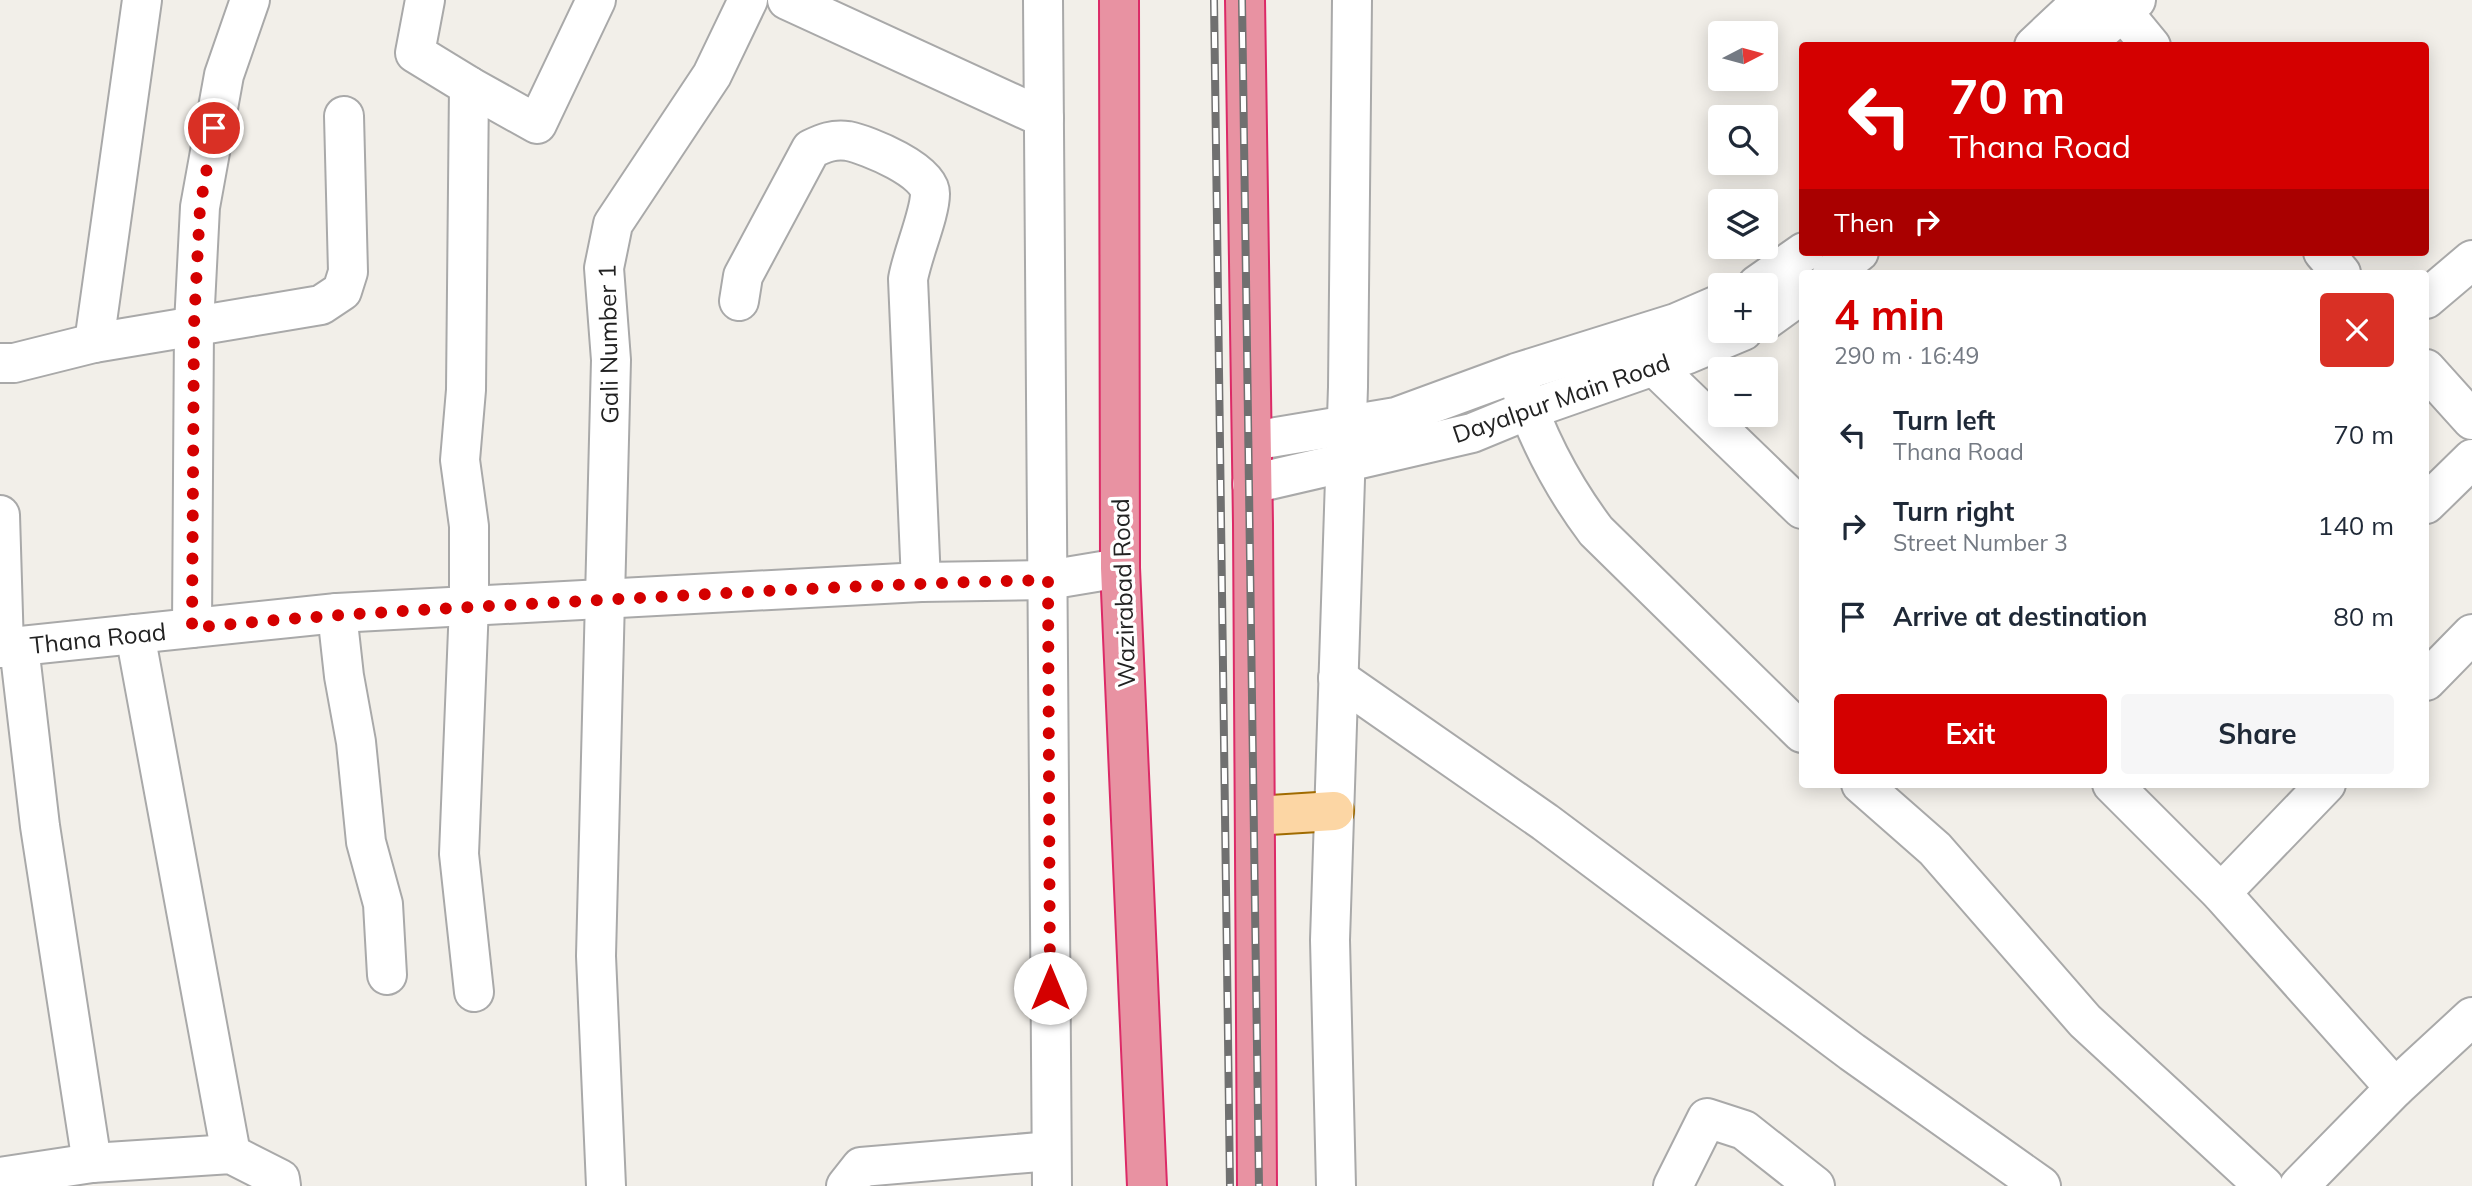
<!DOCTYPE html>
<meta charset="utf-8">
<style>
:root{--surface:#fff;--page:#f6f6f7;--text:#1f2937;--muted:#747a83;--accent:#d40000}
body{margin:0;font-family:Mulish,sans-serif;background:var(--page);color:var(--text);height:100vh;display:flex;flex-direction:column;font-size:26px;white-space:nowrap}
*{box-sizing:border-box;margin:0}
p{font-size:23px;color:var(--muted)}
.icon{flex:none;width:38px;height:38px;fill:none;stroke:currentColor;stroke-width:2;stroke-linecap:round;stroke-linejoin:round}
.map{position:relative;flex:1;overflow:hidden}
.side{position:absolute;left:1799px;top:270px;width:630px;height:518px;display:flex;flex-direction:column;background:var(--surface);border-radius:7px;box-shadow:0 4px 18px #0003}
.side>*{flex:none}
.guide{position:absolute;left:1799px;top:42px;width:630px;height:214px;border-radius:7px;box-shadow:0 4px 18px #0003;background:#d40000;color:#fff;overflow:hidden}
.needle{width:46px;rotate:84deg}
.controls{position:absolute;left:1708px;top:21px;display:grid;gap:14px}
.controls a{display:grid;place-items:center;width:70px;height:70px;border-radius:7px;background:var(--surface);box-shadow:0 4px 18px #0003;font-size:35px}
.pin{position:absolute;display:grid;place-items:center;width:60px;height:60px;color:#fff;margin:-30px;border:4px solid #fff;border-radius:50%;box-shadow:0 2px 7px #0007}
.me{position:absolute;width:77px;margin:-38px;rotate:0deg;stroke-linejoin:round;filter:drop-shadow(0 0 5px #0008)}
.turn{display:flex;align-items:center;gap:24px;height:147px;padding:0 35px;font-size:32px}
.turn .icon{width:91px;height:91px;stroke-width:2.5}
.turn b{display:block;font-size:49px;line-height:60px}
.then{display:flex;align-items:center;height:66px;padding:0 35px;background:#0003;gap:14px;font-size:26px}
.round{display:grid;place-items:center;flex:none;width:74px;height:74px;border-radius:7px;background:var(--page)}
.head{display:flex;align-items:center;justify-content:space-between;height:119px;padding:0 35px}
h1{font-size:42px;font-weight:700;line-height:52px;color:var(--accent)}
.action{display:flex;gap:14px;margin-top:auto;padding:14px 35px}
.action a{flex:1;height:80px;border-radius:7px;background:var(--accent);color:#fff;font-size:28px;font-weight:700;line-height:80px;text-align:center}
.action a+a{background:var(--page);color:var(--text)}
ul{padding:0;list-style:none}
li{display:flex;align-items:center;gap:21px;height:91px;padding:0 35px}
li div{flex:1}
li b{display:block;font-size:26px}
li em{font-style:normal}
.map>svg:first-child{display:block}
</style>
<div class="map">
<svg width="2472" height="1186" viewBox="0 0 2472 1186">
<rect width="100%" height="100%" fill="#f2efe9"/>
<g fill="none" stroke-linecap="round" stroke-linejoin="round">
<!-- minor casing -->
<g stroke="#a9a9a9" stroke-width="42">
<g id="minor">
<polyline points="425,0 415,53 469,86 466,390 460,460 469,526 469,605 459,854 474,992"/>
<polyline points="787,0 1044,118"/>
<polyline points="1043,0 1052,1186"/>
<polyline points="2113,0 2151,46"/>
<polyline points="2034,46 2083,0"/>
<polyline points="2083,46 2136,0"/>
<polyline points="469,86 537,124 596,0"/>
<polyline points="2323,252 2341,273"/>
<polyline points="1832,273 1859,252"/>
<polyline points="1757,285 1804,252"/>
<polyline points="2426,299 2472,260"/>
<path d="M739 301 743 276 811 149C824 143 833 139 848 141 868 145 931 171 930 194 930 214 912 255 908 279L921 582"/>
<polyline points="1766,320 1802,294"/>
<polyline points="94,343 142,0"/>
<polyline points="0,363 14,363 94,343 321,305 342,291 348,272 344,116"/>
<polyline points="1654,366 1802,509"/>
<polyline points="2426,369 2472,420"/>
<path d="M1520 385C1537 438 1563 487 1596 531L1802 733"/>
<polyline points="1252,441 1396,417 1516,373 1676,323 1720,304"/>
<polyline points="1252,484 1472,433 1528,410 1688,354 1743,331"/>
<polyline points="2426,504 2472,459"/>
<polyline points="0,515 4,648"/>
<polyline points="337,613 344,676 356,742 366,842 383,904 387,975"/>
<polyline points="192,628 194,325 200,207 224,75 250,0"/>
<polyline points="135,634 231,1154"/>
<polyline points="19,646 40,826 92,1163"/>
<polyline points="0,648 337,613 921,582 1048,580 1120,568"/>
<polyline points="1338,678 1545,822 1852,1052 2041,1186"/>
<polyline points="2426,681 2472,634"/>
<polyline points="1861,784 1935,849 2085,1021 2264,1186"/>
<polyline points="2112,784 2221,893 2395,1088"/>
<polyline points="2221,893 2326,784"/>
<polyline points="0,1177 92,1163 231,1154 280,1179 281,1186"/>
<polyline points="606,1186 596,956 611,360 604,268 613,224 712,75 748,0"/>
<polyline points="846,1186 861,1167 1051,1151"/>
<polyline points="1336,1186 1330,940 1348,387 1352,0"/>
<polyline points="1673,1186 1707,1118 1744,1130 1815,1186"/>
<polyline points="2299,1186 2395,1088 2472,1017"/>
</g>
</g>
<!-- major casing -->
<g stroke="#a06b00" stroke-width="42">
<polyline id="major" points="1255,816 1334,811"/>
</g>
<!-- highway casing -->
<g stroke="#dc2a67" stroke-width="42">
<g id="highway">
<polyline points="1119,0 1120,568 1147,1186"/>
<polyline points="1245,0 1253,524 1257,1186"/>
</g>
</g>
<!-- minor -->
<use href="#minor" stroke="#fff" stroke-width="38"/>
<!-- major -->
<use href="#major" stroke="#fcd6a4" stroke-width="38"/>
<!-- highway -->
<use href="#highway" stroke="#e892a2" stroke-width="38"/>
<!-- rail casing -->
<g stroke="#707070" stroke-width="8">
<g id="rail">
<polyline points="1214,0 1230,1186"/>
<polyline points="1242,0 1259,1186"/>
</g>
</g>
<!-- rail -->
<use href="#rail" stroke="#fff" stroke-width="5" stroke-dasharray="16" stroke-linecap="butt"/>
</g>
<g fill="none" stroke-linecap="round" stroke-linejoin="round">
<!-- route -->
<path stroke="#d40000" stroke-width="12" stroke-dasharray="0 21.6" d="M214 128 200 207 194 325 192 628C335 613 477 607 620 599 763 591 905 583 1048 580L1050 988"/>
</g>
<g text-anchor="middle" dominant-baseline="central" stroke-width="7" stroke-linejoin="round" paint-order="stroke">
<!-- street labels -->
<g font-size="24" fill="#222" stroke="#fff">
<text transform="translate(608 344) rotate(-91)">Gali Number 1</text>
<text transform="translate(1561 398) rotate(-19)">Dayalpur Main Road</text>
<text transform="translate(1123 593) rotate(-92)">Wazirabad Road</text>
<text transform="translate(98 638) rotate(-6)">Thana Road</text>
</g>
</g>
</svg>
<div class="controls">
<a><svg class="needle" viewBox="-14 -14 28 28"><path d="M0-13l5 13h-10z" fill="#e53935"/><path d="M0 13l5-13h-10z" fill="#747a83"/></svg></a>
<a><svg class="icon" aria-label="search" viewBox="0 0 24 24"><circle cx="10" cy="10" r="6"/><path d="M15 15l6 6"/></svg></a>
<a><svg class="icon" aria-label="layers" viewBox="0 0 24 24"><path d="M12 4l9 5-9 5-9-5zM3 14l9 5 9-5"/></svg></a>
<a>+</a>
<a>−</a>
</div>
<div class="pin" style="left:214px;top:128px;background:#d93025"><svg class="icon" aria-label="arrive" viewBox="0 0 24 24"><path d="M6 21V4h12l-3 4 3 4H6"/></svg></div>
<svg class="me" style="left:1050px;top:988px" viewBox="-20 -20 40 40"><circle r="19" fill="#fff"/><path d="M0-13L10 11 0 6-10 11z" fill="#d40000"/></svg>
<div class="guide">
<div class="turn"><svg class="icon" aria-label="left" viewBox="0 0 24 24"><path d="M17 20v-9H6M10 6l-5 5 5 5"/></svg><div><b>70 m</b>Thana Road</div></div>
<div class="then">Then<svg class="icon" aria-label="right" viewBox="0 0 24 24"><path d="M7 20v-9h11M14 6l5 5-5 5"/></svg></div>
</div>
<section class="side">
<div class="head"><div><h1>4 min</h1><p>290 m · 16:49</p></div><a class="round" style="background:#d93025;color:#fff"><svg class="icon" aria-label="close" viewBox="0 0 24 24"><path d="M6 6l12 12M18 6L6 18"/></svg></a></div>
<ul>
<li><svg class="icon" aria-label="left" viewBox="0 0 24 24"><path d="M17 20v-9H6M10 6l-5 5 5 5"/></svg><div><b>Turn left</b><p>Thana Road</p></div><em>70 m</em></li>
<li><svg class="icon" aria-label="right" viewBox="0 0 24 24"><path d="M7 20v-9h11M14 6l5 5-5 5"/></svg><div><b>Turn right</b><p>Street Number 3</p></div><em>140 m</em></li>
<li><svg class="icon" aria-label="arrive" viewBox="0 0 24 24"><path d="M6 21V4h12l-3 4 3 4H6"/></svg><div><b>Arrive at destination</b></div><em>80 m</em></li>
</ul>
<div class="action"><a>Exit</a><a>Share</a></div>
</section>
</div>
